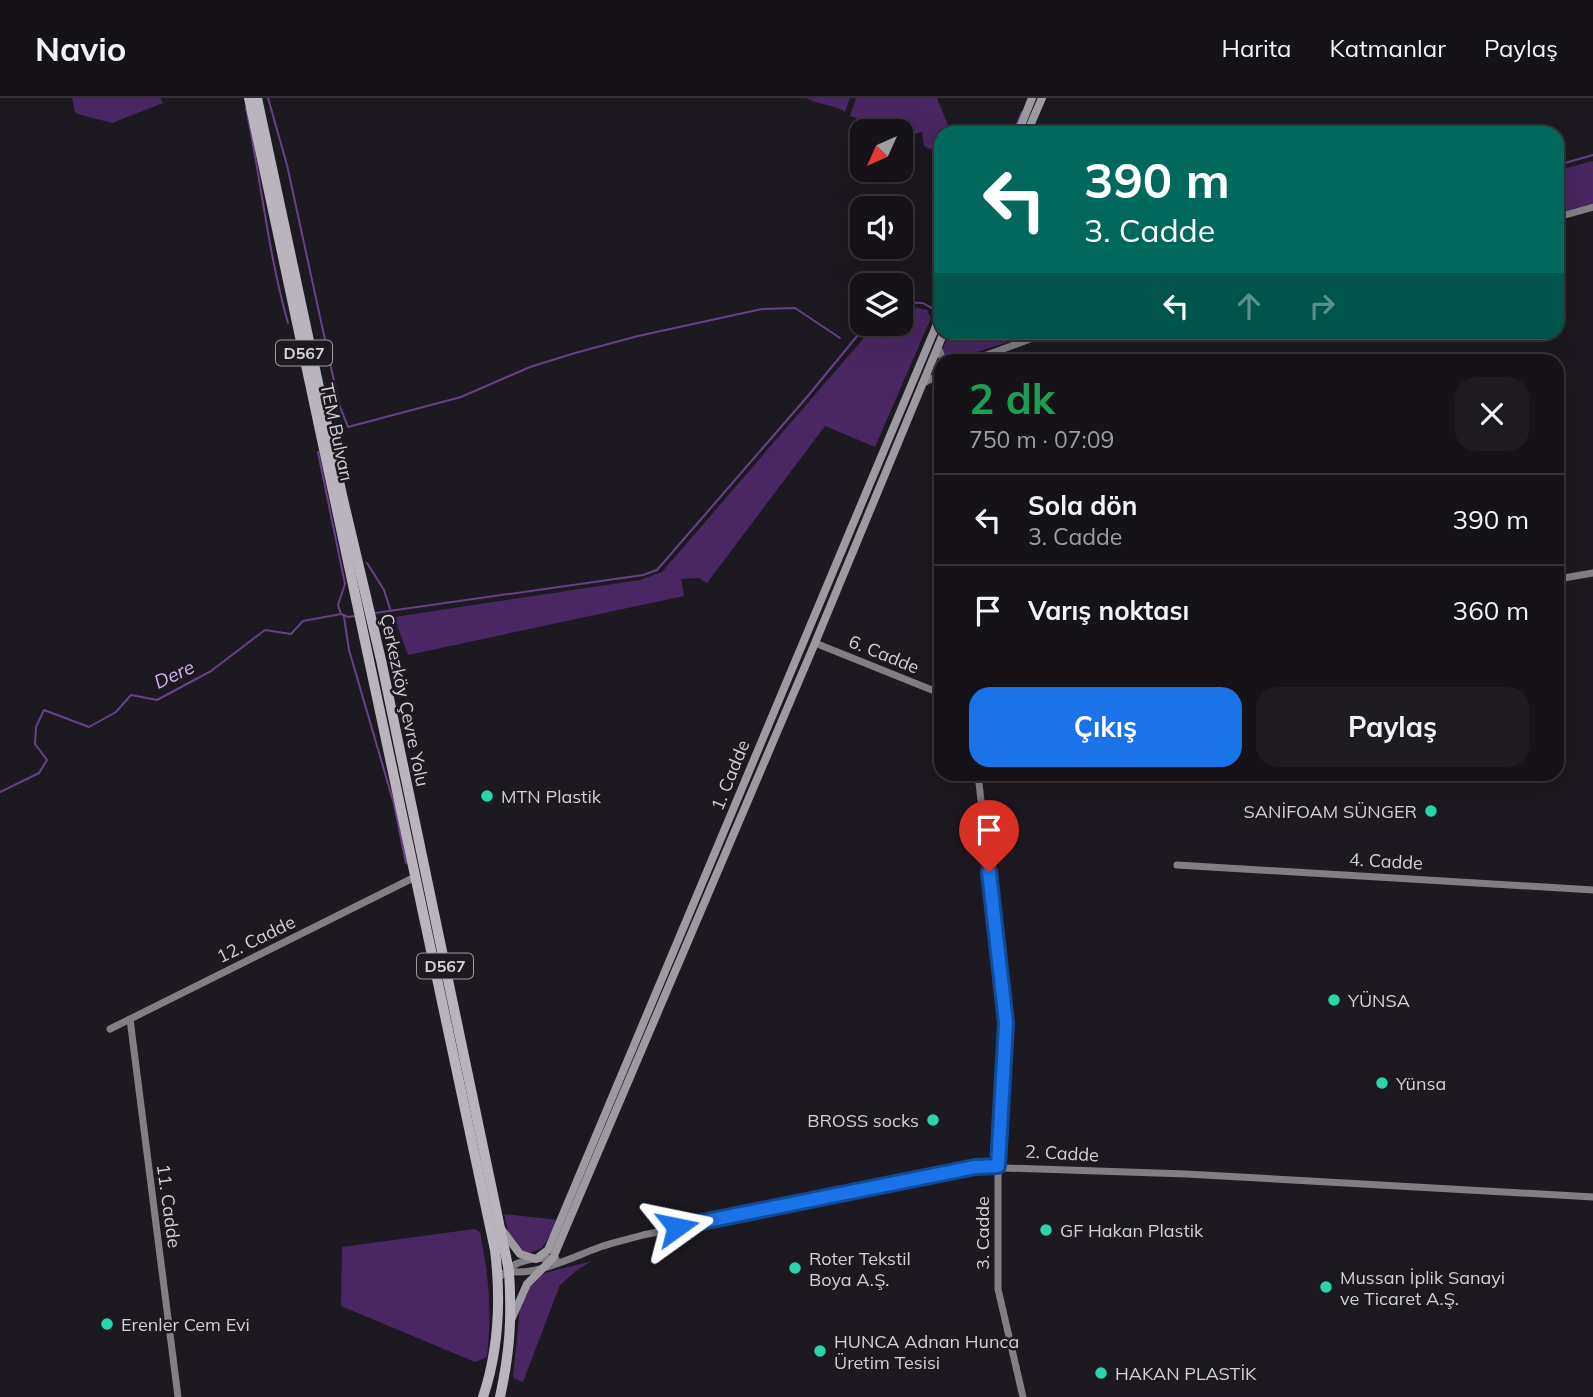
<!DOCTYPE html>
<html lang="tr">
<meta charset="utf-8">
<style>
:root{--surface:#161318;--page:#1f1c21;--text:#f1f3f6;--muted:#9e9ea2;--line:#353237;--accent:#1a73e8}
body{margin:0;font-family:Mulish,sans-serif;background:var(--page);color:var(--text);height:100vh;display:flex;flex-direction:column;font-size:26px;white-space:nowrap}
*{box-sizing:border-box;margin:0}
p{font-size:23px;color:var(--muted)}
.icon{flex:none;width:38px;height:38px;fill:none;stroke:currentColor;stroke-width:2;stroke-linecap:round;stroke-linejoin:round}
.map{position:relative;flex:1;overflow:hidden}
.side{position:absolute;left:934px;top:256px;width:630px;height:427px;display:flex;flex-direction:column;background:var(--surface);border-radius:21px;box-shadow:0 7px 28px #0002,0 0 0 2px var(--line)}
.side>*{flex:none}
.guide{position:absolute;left:934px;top:28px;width:630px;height:214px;border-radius:21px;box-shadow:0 7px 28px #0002,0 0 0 2px var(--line);background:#00695c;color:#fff;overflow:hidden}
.needle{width:46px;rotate:225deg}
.controls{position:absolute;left:850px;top:21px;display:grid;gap:14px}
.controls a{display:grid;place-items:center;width:63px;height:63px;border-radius:14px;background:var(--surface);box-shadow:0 7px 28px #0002,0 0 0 2px var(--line);font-size:35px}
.pin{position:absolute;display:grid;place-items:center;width:60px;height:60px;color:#fff;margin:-72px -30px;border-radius:50% 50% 50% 0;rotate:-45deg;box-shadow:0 0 7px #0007}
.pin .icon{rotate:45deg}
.me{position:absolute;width:77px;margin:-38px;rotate:78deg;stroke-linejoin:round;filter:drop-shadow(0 0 5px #0008)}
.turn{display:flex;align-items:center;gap:24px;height:147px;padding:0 35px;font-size:32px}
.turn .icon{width:91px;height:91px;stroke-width:2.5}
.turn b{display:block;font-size:49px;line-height:60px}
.lanes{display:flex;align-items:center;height:66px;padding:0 35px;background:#0003;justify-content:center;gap:35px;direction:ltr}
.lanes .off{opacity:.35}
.round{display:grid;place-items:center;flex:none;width:74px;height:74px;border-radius:21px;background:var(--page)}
.headline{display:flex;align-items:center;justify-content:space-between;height:119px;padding:0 35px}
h1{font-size:42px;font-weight:700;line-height:52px;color:#1e9e55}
.button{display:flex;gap:14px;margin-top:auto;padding:14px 35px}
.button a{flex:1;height:80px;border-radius:21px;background:var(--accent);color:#fff;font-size:28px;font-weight:700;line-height:80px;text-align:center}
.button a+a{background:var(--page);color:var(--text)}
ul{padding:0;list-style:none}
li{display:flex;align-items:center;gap:21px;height:91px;padding:0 35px;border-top:2px solid var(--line)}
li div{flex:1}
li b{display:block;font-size:26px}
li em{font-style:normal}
header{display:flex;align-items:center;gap:42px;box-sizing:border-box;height:98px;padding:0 35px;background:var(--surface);border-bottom:2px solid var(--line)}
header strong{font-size:33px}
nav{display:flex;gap:38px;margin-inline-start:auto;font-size:24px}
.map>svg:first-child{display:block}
</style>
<header>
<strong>Navio</strong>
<nav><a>Harita</a><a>Katmanlar</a><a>Paylaş</a></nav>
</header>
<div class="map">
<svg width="1593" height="1299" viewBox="0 0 1593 1299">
<rect width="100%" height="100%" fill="#1d1920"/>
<!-- green -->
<g fill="#492762">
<polygon points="72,0 160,0 163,5 112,25 78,16 75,14"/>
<path d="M806 0H850L845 14C834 6 818 7 806 0Z"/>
<polygon points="856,0 937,0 951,35 942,35 941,56 924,48 922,34 904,39 901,38 901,33 890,33 850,18"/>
<polygon points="1593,63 1593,105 1558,115 1558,72"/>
<polygon points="913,209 927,212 931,220 875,349 825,328 707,485 698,480 681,481 684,498 408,557 394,519 640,482 662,474 876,226 901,226 901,211"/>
<polygon points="950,235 1037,235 951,262 946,261 942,252"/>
<polygon points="504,1116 559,1122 542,1150 529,1155 522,1154 509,1138"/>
<path d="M474 1131 480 1134C489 1180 492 1212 487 1259L475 1264 341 1208 342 1149Z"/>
<polygon points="592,1163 577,1172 560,1187 523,1284 513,1280 521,1199 537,1177"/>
</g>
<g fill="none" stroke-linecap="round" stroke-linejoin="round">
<!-- stream -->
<g stroke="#694088" stroke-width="2">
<polyline points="268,0 287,67 339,306 348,329 461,299 530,269 575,255 638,238 762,211 795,210 840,240"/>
<path d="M246 10C261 81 268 155 288 225"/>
<polyline points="1013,35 1022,14"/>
<polyline points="1558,67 1593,57"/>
<polyline points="901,204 923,205 935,212 942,200"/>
<polyline points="318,354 345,486 338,507 341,516"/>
<polyline points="367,465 384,492 390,511"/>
<polyline points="375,515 643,477 657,472 807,299 867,226"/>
<polyline points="344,519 349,552 394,706 406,765"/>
<polyline points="0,694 39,675 47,662 35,646 36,629 44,612 89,629 116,614 131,597 157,602 211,573 265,532 291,536 303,523 341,516 348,519 355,518"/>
</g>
<!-- secondary -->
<g stroke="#817e84" stroke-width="7">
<polyline points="1558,119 1593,109"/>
<polyline points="938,249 943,262"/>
<polyline points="973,262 1049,234"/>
<polyline points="922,286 942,275"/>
<polyline points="1558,481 1593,475"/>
<polyline points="815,545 942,596"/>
<polyline points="978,676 1006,925 998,1068 998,1191 1023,1299"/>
<polyline points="1177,767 1593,792"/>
<polyline points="130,921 178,1299"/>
<polyline points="110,931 415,779"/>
<path d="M507 1170 509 1173C534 1179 575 1158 600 1149 614 1144 629 1141 643 1137L975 1069 1186 1076 1593 1099"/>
<path d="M498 1180C504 1176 510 1169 516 1166 527 1161 544 1159 556 1161"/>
</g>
<!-- primary -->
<g stroke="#9e9aa2" stroke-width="8">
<polyline points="1018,35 1032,0"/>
<polyline points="1027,35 1042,0"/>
<polyline points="502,1132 520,1156 536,1161 548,1152 942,214"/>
<polyline points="512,1220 527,1186 553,1160 815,545 944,234"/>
</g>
<!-- highway -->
<g stroke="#b9b4bd" stroke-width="10">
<path d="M249 0 495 1152C501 1201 499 1251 483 1299"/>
<path d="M257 0 342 397 381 562 509 1173C512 1220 510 1253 500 1299"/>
</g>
</g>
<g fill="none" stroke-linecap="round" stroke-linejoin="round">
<!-- route casing -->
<g stroke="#114b97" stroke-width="18">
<polyline id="route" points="677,1129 975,1069 998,1068 1006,925 989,774"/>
</g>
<!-- route -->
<use href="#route" stroke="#1a73e8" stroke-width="12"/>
</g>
<!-- markers -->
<g fill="#2ad5ac" stroke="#1d1920" stroke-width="2.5">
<circle cx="487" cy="698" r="7"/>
<circle cx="1431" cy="713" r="7"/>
<circle cx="1334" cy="902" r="7"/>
<circle cx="1382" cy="985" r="7"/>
<circle cx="933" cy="1022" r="7"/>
<circle cx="1046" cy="1132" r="7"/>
<circle cx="795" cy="1170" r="7"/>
<circle cx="1326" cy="1189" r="7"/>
<circle cx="107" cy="1226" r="7"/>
<circle cx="820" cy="1253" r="7"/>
<circle cx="1101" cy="1275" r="7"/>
</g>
<g text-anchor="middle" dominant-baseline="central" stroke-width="5" stroke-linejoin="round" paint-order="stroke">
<!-- shield labels -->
<g fill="#1d1920" stroke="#9c9a9f" stroke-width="2">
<rect x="276" y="242.5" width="56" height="25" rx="5"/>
<rect x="417" y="855.5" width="56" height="25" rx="5"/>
</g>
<g font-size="16" font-weight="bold" fill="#d3d1d6">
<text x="304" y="255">D567</text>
<text x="445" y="868">D567</text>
</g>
<!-- street labels -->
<g font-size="18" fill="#d3d1d6" stroke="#1d1920">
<text transform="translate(337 334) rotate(78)">TEM Bulvarı</text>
<text transform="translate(884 556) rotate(22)">6. Cadde</text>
<text transform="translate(405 602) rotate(78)">Çerkezköy Çevre Yolu</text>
<text transform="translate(730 677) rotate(-68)">1. Cadde</text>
<text transform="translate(1386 763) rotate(3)">4. Cadde</text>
<text transform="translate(256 841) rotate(-26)">12. Cadde</text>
<text transform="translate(1062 1055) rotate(3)">2. Cadde</text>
<text transform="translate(169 1108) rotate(82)">11. Cadde</text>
<text transform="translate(982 1135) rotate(-90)">3. Cadde</text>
</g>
<!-- poi labels -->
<g font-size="18" fill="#d3d1d6" stroke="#1d1920" text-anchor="start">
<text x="501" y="698">MTN Plastik</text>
<text x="1417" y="713" text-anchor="end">SANİFOAM SÜNGER</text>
<text x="1348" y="902">YÜNSA</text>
<text x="1396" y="985">Yünsa</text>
<text x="919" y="1022" text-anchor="end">BROSS socks</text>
<text x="1060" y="1132">GF Hakan Plastik</text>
<text x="809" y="1160">Roter Tekstil<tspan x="809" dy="21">Boya A.Ş.</tspan></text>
<text x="1340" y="1179">Mussan İplik Sanayi<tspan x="1340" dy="21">ve Ticaret A.Ş.</tspan></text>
<text x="121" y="1226">Erenler Cem Evi</text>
<text x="834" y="1243">HUNCA Adnan Hunca<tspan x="834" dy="21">Üretim Tesisi</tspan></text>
<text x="1115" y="1275">HAKAN PLASTİK</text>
</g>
<!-- water labels -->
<g font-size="19" font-style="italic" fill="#d6b5f2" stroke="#1d1920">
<text transform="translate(174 576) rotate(-25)">Dere</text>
</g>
</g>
</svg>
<div class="controls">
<a><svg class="needle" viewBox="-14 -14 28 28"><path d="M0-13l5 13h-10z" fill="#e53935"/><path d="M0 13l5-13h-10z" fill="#9e9ea2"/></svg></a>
<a><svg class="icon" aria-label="sound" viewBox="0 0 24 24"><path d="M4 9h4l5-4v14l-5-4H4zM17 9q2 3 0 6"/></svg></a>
<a><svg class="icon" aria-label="layers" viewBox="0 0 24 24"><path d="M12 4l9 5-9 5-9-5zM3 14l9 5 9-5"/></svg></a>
</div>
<div class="pin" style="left:989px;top:774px;background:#d93025"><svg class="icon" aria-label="arrive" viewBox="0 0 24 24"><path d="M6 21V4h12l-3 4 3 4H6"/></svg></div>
<svg class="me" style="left:677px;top:1129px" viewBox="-20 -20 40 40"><path d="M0-17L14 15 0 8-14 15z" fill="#1a73e8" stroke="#fff" stroke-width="4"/></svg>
<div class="guide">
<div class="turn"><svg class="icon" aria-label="left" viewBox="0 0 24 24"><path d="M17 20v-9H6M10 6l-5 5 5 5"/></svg><div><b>390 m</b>3. Cadde</div></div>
<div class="lanes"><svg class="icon" aria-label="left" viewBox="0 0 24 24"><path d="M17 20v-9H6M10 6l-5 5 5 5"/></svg><svg class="icon off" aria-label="ahead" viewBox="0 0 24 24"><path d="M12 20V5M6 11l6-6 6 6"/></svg><svg class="icon off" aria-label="right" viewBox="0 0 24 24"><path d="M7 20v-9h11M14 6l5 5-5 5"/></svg></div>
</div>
<section class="side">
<div class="headline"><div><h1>2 dk</h1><p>750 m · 07:09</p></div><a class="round"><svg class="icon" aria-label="close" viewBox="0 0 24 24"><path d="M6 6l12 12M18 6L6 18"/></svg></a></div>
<ul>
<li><svg class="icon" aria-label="left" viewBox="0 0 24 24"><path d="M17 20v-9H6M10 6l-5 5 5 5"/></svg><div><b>Sola dön</b><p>3. Cadde</p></div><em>390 m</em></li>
<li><svg class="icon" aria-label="arrive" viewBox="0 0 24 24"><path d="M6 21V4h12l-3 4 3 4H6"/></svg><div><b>Varış noktası</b></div><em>360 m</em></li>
</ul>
<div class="button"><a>Çıkış</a><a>Paylaş</a></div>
</section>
</div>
